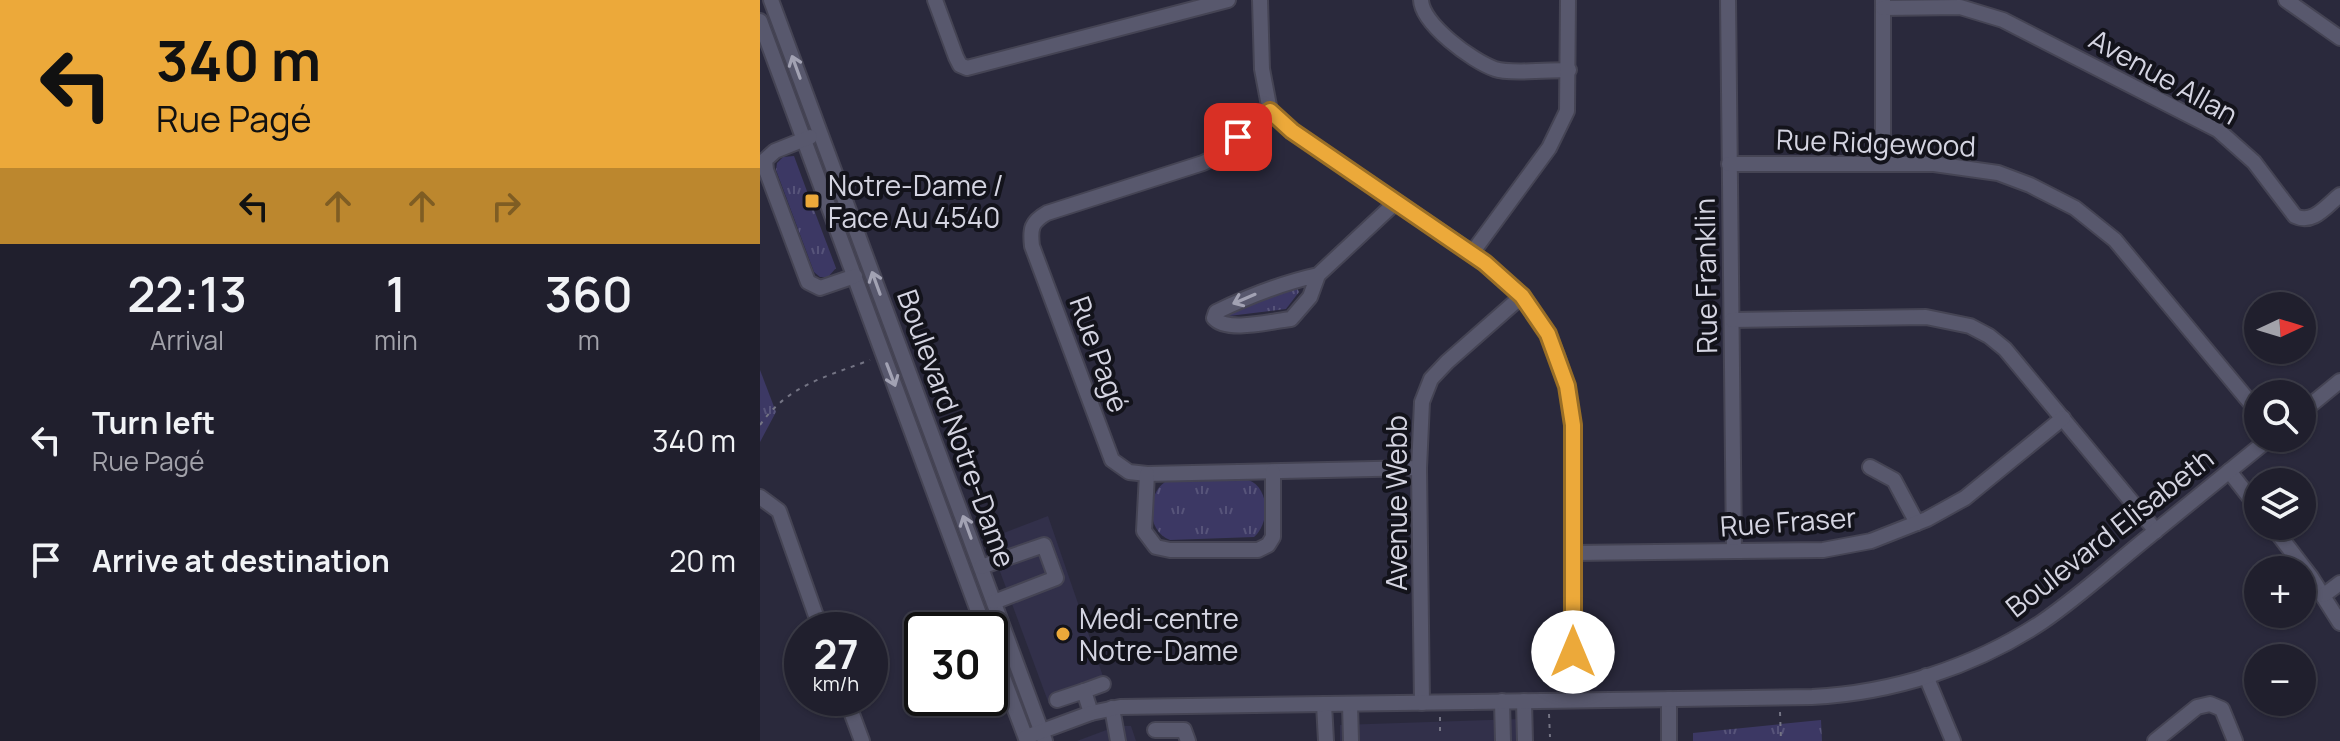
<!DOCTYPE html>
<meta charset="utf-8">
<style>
:root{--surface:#201f2d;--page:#282735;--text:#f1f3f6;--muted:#a2a2aa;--line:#3d3d49}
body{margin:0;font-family:Manrope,sans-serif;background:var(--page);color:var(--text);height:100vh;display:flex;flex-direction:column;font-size:30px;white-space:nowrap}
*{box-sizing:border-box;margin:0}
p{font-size:26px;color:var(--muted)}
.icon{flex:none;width:44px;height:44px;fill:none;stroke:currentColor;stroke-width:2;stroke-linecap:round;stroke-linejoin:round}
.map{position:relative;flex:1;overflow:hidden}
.panel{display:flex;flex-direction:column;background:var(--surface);width:760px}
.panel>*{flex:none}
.banner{background:#eca93a;color:#111;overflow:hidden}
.needle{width:52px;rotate:86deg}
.tools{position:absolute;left:1484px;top:292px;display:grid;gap:16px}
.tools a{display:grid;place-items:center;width:72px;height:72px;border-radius:50%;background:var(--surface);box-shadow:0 2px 6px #0004,0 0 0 2px var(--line);font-size:40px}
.speed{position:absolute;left:24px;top:612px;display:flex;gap:16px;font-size:40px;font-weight:700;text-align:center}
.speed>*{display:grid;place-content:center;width:104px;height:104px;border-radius:50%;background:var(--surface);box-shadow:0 2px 6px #0004,0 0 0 2px var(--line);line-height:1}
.speed small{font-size:20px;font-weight:400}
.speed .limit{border:4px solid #111;border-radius:12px;background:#fff;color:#111}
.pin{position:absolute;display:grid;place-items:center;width:68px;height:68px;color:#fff;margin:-34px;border-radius:16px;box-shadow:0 4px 12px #0006}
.me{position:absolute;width:88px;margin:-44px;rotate:0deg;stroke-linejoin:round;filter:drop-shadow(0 0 6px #0008)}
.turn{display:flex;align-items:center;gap:28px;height:168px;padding:0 24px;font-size:36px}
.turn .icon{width:104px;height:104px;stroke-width:2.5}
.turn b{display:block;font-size:56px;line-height:68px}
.lanes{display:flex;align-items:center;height:76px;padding:0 24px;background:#0003;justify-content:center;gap:40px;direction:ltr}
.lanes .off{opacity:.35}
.eta{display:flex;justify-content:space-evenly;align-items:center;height:136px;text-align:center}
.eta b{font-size:48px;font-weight:600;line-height:56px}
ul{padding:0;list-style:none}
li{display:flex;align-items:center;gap:24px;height:120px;padding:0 24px}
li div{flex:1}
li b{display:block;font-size:30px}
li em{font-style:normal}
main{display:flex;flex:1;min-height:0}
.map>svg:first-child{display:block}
</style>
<main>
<section class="panel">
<div class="banner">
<div class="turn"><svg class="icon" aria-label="left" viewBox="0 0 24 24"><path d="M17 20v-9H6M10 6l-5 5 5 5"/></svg><div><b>340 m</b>Rue Pagé</div></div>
<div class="lanes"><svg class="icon" aria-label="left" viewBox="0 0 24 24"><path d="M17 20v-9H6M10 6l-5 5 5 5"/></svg><svg class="icon off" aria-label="ahead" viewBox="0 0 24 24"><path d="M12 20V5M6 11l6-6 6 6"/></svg><svg class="icon off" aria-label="ahead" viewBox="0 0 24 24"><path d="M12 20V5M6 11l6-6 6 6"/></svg><svg class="icon off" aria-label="right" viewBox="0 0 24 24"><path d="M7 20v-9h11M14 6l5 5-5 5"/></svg></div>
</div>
<div class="eta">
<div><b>22:13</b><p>Arrival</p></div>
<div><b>1</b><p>min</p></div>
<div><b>360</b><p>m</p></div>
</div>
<ul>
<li><svg class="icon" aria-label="left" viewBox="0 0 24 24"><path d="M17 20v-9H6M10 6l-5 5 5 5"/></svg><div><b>Turn left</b><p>Rue Pagé</p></div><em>340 m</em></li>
<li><svg class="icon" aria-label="arrive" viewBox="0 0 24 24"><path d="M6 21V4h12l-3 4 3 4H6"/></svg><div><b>Arrive at destination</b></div><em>20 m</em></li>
</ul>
</section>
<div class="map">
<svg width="1580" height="741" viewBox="0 0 1580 741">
<defs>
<pattern id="grass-tufts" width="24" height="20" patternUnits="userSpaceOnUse" patternTransform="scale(2)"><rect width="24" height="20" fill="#3c3864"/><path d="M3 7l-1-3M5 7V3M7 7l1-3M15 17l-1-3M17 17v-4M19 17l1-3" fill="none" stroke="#57547a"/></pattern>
</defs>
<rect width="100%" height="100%" fill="#2a293c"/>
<!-- built -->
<g fill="#32304a">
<polygon points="288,516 347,688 296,706 289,704 228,539"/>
<polygon points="760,719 761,741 580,741 580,725"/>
<polygon points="357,726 371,726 376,741 317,741"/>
</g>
<!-- grass -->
<g fill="url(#grass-tufts)">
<polygon points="34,156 48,194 44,197 47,204 51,202 76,268 68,277 60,277 54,272 16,170 17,163 23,157"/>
<polygon points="537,288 539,292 526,309 469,316 470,313"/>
<polygon points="0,370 16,412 0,442"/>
<path d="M488 480C510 487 510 524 494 537L410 540C387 532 386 495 405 482Z"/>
<polygon points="1061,720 1062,741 933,741 933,733"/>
</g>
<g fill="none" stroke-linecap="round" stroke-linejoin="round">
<!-- minor casing -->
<g stroke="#454454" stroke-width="18">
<g id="minor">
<polyline points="11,0 285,741"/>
<polyline points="175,0 196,57 200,65 207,68 468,0"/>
<polyline points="500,0 502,69 510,111 532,131 712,253 762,296 788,334 797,355 807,386 813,425 813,700"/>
<path d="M661 0C662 24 712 61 735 69 748 74 792 70 809 70"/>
<polyline points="968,0 974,551"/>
<polyline points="1123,0 1123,162"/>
<polyline points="1526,0 1580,38"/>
<path d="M1123 8 1200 7 1243 20 1458 130 1494 162 1535 216C1553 225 1566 206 1580 195"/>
<polyline points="0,21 225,630"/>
<path d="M510 111 455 157 443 163 287 213C271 222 270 229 272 246L352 460 369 472 387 474 659 468"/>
<polyline points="50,137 15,151 5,160 6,170 48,282 60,288 95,276"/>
<polyline points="969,164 1174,164 1238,173 1270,185 1315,208 1355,240 1498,412"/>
<polyline points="712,253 789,148 807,111 808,0"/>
<path d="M558 275C522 283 489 296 456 312L454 318C467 333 512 321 531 319L550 297 558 275 635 203"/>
<polyline points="972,320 1166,317 1210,326 1229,336 1245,349 1396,531"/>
<polyline points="1542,412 1580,381"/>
<polyline points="1110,467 1134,480 1157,523"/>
<polyline points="1469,471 1498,508"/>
<polyline points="387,474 384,531 396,547 410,550 498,550 508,545 513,537 513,472"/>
<polyline points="0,497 19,511 61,630"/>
<polyline points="1512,526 1551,577 1580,623"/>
<polyline points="813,553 1063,550 1111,541 1167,519 1205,498 1303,418"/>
<polyline points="221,567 284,545 296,578 234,602"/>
<polyline points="1564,595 1580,583"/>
<polyline points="230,643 267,741"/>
<polyline points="1166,676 1193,741"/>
<polyline points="324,691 343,684"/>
<polyline points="86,698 102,741"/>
<polyline points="909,699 909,741"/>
<polyline points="297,700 324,691 331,713"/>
<polyline points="742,701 743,741"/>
<polyline points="764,701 765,741"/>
<polyline points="662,703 659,468 662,402 671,379 687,362 762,296"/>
<polyline points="564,704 566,741"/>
<polyline points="590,704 591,741"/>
<polyline points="352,708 358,741"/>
<polyline points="395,730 424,730 428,741"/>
<path d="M266 737 331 713 360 707 1052 697C1133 693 1214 667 1282 622 1317 598 1349 569 1382 542 1425 507 1467 473 1510 438"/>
<polyline points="1395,741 1437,707 1450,704 1462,709 1475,741"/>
</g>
</g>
<!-- path -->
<g stroke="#747484" stroke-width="2" stroke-dasharray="4 6" stroke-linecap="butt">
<path d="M0 425C28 385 66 377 110 360"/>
<polyline points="1020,712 1021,741"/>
<polyline points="789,714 790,737"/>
<polyline points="680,717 680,736"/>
</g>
<!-- minor -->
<use href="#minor" stroke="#58586d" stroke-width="14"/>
</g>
<!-- one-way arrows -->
<defs><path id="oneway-shaft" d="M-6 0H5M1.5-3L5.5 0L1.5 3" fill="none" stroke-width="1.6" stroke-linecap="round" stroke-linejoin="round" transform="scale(2)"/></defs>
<g stroke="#a2a2b3">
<use href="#oneway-shaft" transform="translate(36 67) rotate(-110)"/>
<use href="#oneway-shaft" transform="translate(116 283) rotate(-110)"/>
<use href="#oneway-shaft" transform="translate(484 299) rotate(157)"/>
<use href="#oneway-shaft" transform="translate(131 375) rotate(69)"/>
<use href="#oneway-shaft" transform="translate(207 527) rotate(-110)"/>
</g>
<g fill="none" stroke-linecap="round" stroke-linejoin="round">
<!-- route casing -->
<g stroke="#996e26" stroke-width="20">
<polyline id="route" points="478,137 510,111 532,131 725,263 762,296 788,334 807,386 813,425 813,652"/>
</g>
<!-- route -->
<use href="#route" stroke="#eca93a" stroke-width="14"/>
</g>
<!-- markers -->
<g fill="#eca93a" stroke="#13131b" stroke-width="3">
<rect x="44" y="193" width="16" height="16" rx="4"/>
<circle cx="303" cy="634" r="8"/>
</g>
<g text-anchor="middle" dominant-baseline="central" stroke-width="8" stroke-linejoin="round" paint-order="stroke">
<!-- street labels -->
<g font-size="28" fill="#d4d4e1" stroke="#13131b">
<text transform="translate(1404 76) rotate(29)">Avenue Allan</text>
<text transform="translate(1116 142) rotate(2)">Rue Ridgewood</text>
<text transform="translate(945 276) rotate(-91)">Rue Franklin</text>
<text transform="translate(340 354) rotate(70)">Rue Pagé</text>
<text transform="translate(197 428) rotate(70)">Boulevard Notre-Dame</text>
<text transform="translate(636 503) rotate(-90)">Avenue Webb</text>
<text transform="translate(1028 521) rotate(-4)">Rue Fraser</text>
<text transform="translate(1349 532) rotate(-38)">Boulevard Elisabeth</text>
</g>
<!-- poi labels -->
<g font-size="28" fill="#d4d4e1" stroke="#13131b" text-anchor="start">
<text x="68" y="185">Notre-Dame /<tspan x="68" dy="32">Face Au 4540</tspan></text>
<text x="319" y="618">Medi-centre<tspan x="319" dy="32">Notre-Dame</tspan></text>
</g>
</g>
</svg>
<div class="tools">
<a><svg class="needle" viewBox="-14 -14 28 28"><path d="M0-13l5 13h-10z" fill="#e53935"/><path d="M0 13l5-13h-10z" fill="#a2a2aa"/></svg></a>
<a><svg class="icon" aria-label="search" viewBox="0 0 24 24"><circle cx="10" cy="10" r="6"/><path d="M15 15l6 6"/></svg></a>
<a><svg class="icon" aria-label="layers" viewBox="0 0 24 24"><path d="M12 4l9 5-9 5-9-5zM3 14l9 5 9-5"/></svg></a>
<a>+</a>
<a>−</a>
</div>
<div class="speed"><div>27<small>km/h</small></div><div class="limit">30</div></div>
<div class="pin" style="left:478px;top:137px;background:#d93025"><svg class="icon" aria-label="arrive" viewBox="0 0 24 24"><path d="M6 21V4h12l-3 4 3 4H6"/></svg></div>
<svg class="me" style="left:813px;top:652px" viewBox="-20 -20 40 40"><circle r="19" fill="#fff"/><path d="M0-13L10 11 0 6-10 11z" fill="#eca93a"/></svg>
</div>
</main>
